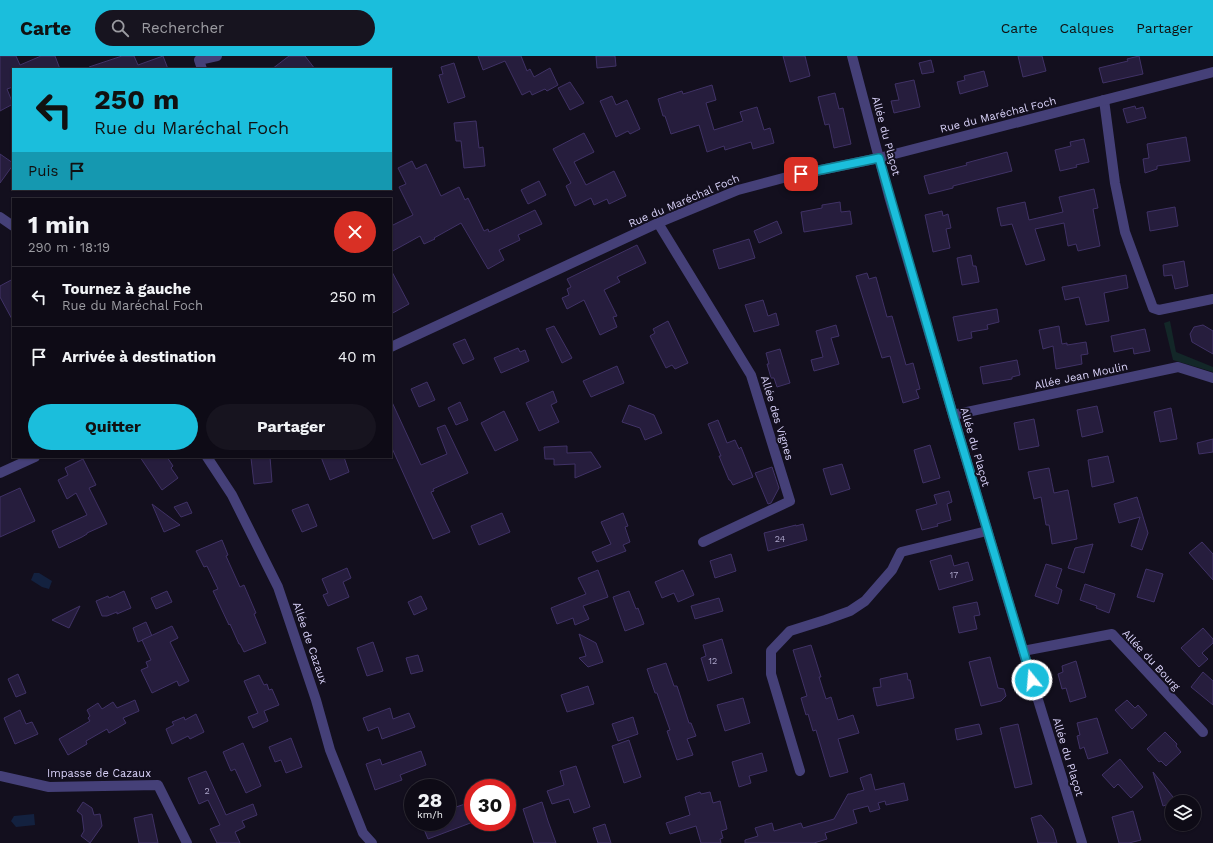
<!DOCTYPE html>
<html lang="fr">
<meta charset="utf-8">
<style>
:root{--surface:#0e0b16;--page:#17141f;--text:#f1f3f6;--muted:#9b9ba1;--line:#2e2b35;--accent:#1bbedc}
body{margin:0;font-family:"Work Sans",sans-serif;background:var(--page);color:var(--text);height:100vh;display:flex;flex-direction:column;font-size:15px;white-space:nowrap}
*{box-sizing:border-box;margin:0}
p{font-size:13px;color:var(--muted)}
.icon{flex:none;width:22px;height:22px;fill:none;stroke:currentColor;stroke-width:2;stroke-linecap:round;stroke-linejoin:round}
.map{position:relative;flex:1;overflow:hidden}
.side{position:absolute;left:12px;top:142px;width:380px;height:260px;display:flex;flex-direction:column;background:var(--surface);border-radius:0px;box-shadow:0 1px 3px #0004,0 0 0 1px var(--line)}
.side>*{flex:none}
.hud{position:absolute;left:12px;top:12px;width:380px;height:122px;border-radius:0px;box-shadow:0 1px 3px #0004,0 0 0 1px var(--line);background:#1bbedc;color:#111;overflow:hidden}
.tools{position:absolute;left:1165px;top:739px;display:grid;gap:8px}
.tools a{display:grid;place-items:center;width:36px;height:36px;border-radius:50%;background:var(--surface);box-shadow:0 1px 3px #0004,0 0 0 1px var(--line);font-size:20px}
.speed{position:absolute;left:404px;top:723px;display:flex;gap:8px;font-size:20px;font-weight:700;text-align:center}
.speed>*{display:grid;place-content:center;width:52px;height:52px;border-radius:50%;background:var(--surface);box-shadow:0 1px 3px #0004,0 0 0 1px var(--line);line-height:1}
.speed small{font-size:10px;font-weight:400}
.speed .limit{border:6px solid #d22;background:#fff;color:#111}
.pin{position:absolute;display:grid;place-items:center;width:34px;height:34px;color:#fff;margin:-17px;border-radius:8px;box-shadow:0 2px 6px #0006}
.me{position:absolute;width:44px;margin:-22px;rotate:343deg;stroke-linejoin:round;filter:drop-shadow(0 0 3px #0008)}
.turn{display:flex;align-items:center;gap:14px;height:84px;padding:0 16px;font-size:18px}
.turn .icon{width:52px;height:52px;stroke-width:2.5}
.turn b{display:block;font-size:28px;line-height:34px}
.then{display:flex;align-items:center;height:38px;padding:0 16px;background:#0003;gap:8px;font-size:15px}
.round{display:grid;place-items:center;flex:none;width:42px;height:42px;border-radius:21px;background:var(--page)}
.headline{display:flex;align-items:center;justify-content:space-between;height:68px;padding:0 16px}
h1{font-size:24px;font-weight:700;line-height:30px}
.primary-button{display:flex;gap:8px;margin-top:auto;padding:8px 16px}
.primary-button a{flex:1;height:46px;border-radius:24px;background:var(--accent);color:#111;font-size:16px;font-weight:700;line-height:46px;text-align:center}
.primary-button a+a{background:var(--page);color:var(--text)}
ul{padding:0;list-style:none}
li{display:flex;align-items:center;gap:12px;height:60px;padding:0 16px;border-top:1px solid var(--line)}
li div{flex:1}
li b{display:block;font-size:15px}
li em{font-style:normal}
header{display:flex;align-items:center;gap:24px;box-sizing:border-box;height:56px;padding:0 20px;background:var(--accent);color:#111}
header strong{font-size:19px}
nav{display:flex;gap:22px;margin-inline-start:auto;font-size:14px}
.search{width:280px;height:36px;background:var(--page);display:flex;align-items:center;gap:10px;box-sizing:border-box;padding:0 14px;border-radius:22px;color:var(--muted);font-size:15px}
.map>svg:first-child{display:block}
</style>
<header>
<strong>Carte</strong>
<div class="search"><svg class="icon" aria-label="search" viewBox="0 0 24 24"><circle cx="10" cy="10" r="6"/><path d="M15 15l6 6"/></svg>Rechercher</div>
<nav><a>Carte</a><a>Calques</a><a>Partager</a></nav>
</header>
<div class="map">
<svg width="1213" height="787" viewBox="0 0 1213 787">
<rect width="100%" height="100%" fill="#130f1e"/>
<!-- green -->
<polygon fill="#132728" points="1170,265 1176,296 1213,311 1213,316 1173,304 1164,267"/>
<!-- water -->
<g fill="#13213f">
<polygon points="34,517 39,517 52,525 49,533 42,531 31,524"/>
<polygon points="34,758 35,769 16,771 11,765 14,760"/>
</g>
<!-- building -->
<g fill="#261d3d" stroke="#403266">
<polygon points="0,0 16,0 20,9 41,0 55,0 60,13 13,13 13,31 7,33 13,48 0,55"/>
<polygon points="122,0 134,0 138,9 163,0 168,13 90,13 89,11"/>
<polygon points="289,0 305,0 315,13 272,13"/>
<polygon points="478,0 521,0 527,15 530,13 534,21 550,12 558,29 547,35 545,33 532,39 530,35 522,39 505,5 483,14"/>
<polygon points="596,0 615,0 616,10 597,12"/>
<polygon points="783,0 805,0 810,20 790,26"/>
<polygon points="1018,0 1042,0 1046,15 1023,21"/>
<polygon points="1139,0 1143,18 1103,27 1099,12 1128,5 1127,3"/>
<polygon points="931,4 934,16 922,18 919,7"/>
<polygon points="454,7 465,41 448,47 439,19 443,18 441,11"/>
<polygon points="984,15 988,30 960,38 957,26 965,24 964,20"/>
<polygon points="914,24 920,51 894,57 891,45 899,44 895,28"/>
<polygon points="570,26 584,47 570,54 558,32"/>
<polygon points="712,29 716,44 706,47 714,74 743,65 740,56 757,51 764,74 770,72 774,87 753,93 751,86 725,94 724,90 707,96 699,69 671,78 665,60 663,60 658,43 682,35 683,38"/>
<polygon points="835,37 839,53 843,52 851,88 834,92 829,68 825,69 818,41"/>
<polygon points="612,40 616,49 627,44 640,73 630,78 628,75 616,81 600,45"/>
<polygon points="1135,50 1136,53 1143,51 1146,62 1127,67 1123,53"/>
<polygon points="476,65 479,92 483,91 485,110 464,112 461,85 456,85 454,67"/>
<polygon points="584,77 594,96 574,106 586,129 614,115 626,140 609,148 607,143 594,149 591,142 575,150 566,130 571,127 553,93"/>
<polygon points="1186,81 1190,105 1157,110 1157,113 1145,117 1143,103 1149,102 1147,88"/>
<polygon points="1084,83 1089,106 1076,109 1077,111 1060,115 1055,94 1071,90 1070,86"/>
<polygon points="1007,96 1012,115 953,130 953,132 929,138 924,120 967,109 966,107"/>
<polygon points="0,98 13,107 13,109 0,127"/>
<polygon points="412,105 416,113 426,108 441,140 459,131 465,144 468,142 484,175 488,173 489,176 535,154 542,168 518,179 520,184 499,194 504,204 488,213 461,167 434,182 435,183 424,188 420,180 391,196 391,170 413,159 399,131 406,128 398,112"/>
<polygon points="539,125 546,139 528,148 521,134"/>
<polygon points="1094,133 1098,152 1093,153 1100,190 1078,195 1076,188 1068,190 1064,167 1035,173 1045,204 1026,209 1012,168 1001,170 997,152 1025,146 1029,164 1063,156 1059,141"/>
<polygon points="840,146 841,156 850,155 852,168 804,176 801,156 822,152 822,149"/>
<polygon points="1175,151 1178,170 1150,175 1147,156"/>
<polygon points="942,155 943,160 948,158 951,172 946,173 950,192 933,196 925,159"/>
<polygon points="777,165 782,177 759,187 754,175"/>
<polygon points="749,183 755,202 719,213 713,194"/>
<polygon points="637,189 646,207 617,221 620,226 604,234 617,260 613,261 617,271 600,279 584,244 567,253 562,242 569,239 567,233 571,231 567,223"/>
<polygon points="971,199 973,210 976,210 979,226 962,229 957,202"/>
<polygon points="1184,205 1188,230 1175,233 1172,219 1164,220 1163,209"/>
<polygon points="391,214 409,248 391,258"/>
<polygon points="867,217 869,223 876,221 887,261 892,260 906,309 913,307 920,333 916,334 919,342 903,347 890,300 882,302 856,220"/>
<polygon points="1126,219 1128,232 1104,237 1109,265 1086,269 1079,241 1065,244 1062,231"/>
<polygon points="13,223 13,265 0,241 0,230"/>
<polygon points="763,244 768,260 776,257 779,269 754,276 745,249"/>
<polygon points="997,253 999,266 987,269 988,273 971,276 972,282 958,285 953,261"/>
<polygon points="668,265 688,307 675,313 672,309 666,312 650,280 655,277 653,273"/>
<polygon points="836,269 839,280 831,282 839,308 814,315 811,304 823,301 816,275"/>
<polygon points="1203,269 1213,275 1213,298 1192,286 1190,278 1194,271"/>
<polygon points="554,270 572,302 562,307 546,273"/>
<polygon points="1059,270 1062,288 1067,287 1067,289 1086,286 1088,298 1081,299 1082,308 1056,313 1053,290 1043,293 1039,274"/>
<polygon points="1145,273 1150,295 1134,298 1133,292 1114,296 1111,280"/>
<polygon points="465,283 474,303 463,308 453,288"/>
<polygon points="518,292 520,296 525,294 529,305 501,317 494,302"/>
<polygon points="780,293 790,327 777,331 774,322 771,322 767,308 769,308 766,297"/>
<polygon points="1017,304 1020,319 1012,321 1012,323 983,328 980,311"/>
<polygon points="617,310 624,327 591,341 583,325"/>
<polygon points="427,326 435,344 419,351 411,333"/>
<polygon points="553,335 557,346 551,349 559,366 539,375 526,347"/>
<polygon points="391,344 421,409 447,398 437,372 445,369 468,417 433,433 434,435 431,436 450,476 433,483 391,390"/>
<polygon points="460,346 468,364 456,369 448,352"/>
<polygon points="629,349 654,359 662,377 645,384 640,372 622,366"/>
<polygon points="1097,350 1103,376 1082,381 1077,354"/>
<polygon points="1171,352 1177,383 1160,386 1154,356"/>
<polygon points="504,355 518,384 495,395 481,367"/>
<polygon points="1034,363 1039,390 1019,394 1014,367"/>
<polygon points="718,364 727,387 735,384 739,393 741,391 753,421 733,429 730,424 729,424 719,400 721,400 708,368"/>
<polygon points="1213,383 1213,396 1199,398 1197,387"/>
<polygon points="930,389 940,422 923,427 914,394"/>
<polygon points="567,390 567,397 591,396 601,411 575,422 575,408 554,409 554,403 545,403 544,391"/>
<polygon points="1108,400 1114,426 1092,431 1088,404"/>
<polygon points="140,401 167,401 173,410 171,412 178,422 162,434"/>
<polygon points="257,401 270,401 272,426 254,428 251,402"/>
<polygon points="321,401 344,401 349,416 330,424"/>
<polygon points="83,403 96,429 89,432 107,468 87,477 87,478 82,481 59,492 52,475 87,459 76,437 67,443 58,424 68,419 65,412"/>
<polygon points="842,408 850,433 831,439 823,413"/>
<polygon points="772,411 779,432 771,447 768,448 755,417"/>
<polygon points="1049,412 1054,437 1068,434 1077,483 1052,488 1049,469 1046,469 1041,441 1034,443 1028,416"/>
<polygon points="20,432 35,465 0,481 0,441"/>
<polygon points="949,435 952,446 947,448 951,464 937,468 938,470 922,474 916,454 937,448 934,439"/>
<polygon points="1137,441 1148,477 1142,494 1131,490 1140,461 1119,467 1114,448"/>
<polygon points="187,446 192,457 181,461 174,451"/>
<polygon points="152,448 180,469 164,476"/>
<polygon points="308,448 317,470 302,476 292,454"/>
<polygon points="502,457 510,476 479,489 471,470"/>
<polygon points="623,457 628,470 625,471 630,486 623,489 626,495 597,506 592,496 611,488 601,466"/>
<polygon points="803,468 807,484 768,495 764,477 796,469 796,470"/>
<polygon points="222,484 228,499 226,500 240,531 244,529 256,557 254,558 266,587 244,596 240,588 239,588 230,568 229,569 213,535 218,533 207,510 204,511 196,495"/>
<polygon points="1202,486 1213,498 1213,524 1189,497"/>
<polygon points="1093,488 1084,517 1068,512 1075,492"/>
<polygon points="731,498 736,515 715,522 710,505"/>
<polygon points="951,499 954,510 968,506 973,524 939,534 930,505"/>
<polygon points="1046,508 1062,513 1056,531 1062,534 1058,548 1035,540"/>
<polygon points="347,512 351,522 343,526 349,541 328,550 323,539 328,537 322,523"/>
<polygon points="1146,513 1163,518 1154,546 1137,541"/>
<polygon points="598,514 608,541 583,550 589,563 575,569 573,562 557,568 551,552 586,538 578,522"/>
<polygon points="683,514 694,539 678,546 674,537 662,542 655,526"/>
<polygon points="1085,528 1115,538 1109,557 1096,552 1097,550 1080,544"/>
<polygon points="124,535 131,552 117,558 117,556 107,560 102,560 96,545 108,540 109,542"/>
<polygon points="167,535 172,546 156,553 151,542"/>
<polygon points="629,535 636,553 638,552 644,568 625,575 613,541"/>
<polygon points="421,540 427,553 414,559 408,546"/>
<polygon points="719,542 723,555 695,563 691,550"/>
<polygon points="977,546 980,559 974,560 977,573 959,577 953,551"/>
<polygon points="80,550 69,572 52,564"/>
<polygon points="146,566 152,580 138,586 133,572"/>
<polygon points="172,570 178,582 170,586 189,625 179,630 177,625 152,637 141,614 148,611 146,606 151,604 142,584"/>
<polygon points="1203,572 1213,583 1213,587 1202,597 1208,603 1199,611 1181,592"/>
<polygon points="579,578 596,587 603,606 588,611 579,602 586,600"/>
<polygon points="722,583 732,617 708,625 701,602 706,600 703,589"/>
<polygon points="373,586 383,615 367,620 357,592"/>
<polygon points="811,589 821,621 819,621 826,643 831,641 838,664 853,659 859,677 838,683 848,716 830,721 816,674 813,675 808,658 806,659 803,649 801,642 807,640 793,594"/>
<polygon points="418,599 423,615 411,618 406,602"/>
<polygon points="990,601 998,632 1004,633 1006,640 1001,645 981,650 969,606"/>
<polygon points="1076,605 1086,641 1070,646 1066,632 1062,633 1058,618 1063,616 1062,610"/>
<polygon points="666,607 674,630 677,630 689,667 691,667 696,680 687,683 693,699 677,704 667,675 670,674 659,643 657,637 655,637 647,613"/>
<polygon points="1203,616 1213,625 1213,649 1191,631"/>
<polygon points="907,617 908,624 910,624 914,642 877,650 873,632 881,631 880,623"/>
<polygon points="18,618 26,637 16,641 8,623"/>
<polygon points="259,619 264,629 267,628 269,634 272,633 279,649 264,655 268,665 253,672 248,661 258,657 244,625"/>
<polygon points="588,630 594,648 567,656 561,639"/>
<polygon points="743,642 750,667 725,675 717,649"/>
<polygon points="135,644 139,655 123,662 126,667 109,677 107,673 86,685 87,688 68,699 59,683 90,665 88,662 90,660 87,654 98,647 102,653 113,646 117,652"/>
<polygon points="1127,644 1135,652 1138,649 1147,659 1132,673 1115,654"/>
<polygon points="390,652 393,663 409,657 415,671 382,683 378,671 368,675 363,662"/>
<polygon points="20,654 26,668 32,666 38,678 15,688 4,662"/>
<polygon points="196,658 204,676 190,683 188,680 172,688 166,673 174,669 172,666 184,661 185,664"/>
<polygon points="633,661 638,678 618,685 612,668"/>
<polygon points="1097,662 1108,697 1088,703 1084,691 1080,693 1077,680 1080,679 1077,667"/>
<polygon points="979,668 982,678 957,684 955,673"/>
<polygon points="1018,668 1032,728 1015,732 1000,672"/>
<polygon points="1165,676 1177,688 1176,690 1181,696 1166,710 1161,705 1159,706 1147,693"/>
<polygon points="291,682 302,711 286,717 281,704 275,706 269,691"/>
<polygon points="629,684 641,721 624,727 612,690"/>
<polygon points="243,687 261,730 246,737 235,713 231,715 223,696"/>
<polygon points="421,695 426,709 400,719 402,724 375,734 366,708 380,703 382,709"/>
<polygon points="762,697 767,715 749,720 751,727 739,731 732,706"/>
<polygon points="1120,703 1143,731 1131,742 1118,728 1114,732 1102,719"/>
<polygon points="576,710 590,751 574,757 569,743 552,748 547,735 564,729 560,715"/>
<polygon points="206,715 226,759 253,748 257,759 242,765 245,771 235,776 240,787 217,787 210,773 220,769 208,744 199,748 188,722"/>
<polygon points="1153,716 1177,746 1172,746 1172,747 1163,750"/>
<polygon points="871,718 875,734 904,727 908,744 886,749 885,745 878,747 880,753 870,756 868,750 853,754 857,767 825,777 827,783 814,787 745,787 745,784 758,780 755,772 772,767 774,775 801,767 803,772 834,763 848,738 850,738 864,734 860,722"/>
<polygon points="700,736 701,738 710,736 713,747 720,745 727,773 721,775 723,782 720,783 721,787 701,787 696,770 670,778 666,767 690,759 685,741"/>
<polygon points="83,746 92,752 94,759 100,758 102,770 90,787 81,780 84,775 82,759 77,755"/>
<polygon points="542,746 548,765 556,787 534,787 523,753"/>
<polygon points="468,747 473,760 473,766 428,783 421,766 447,766 447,754"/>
<polygon points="1133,755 1141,784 1129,787 1119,787 1112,761"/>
<polygon points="152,758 158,787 139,787 134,762"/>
<polygon points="1041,759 1053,773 1057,787 1038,787 1031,762"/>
<polygon points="605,768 611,787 598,787 593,772"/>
</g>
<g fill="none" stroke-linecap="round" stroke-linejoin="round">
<!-- minor -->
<g stroke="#454078" stroke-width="10">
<polyline points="852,0 889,140 953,359 1023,595 1082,787"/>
<polyline points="202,13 199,4 217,0"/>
<polyline points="1104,44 1115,127 1125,176 1153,252 1159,254 1213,243"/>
<polyline points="0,161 13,170"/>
<polyline points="658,167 751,319 790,445 703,486"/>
<polyline points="391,291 658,167 738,134 787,121 879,102 1213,16"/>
<polyline points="953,359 1178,311 1213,322"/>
<polyline points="207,401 232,439 278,531 316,644 330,694 363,777 372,787"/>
<polyline points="0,417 35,401"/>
<polyline points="1023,595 1112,578 1203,676"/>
<polyline points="800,715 771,618 771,595 790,575 825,564 850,555 865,545 892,514 901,496 987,475"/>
<polyline points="0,720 49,731 158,729 187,787"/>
</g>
</g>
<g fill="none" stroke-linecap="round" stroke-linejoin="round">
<!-- route casing -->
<g stroke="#127c8f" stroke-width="10">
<polyline id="route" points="801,118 879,102 953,359 1032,624"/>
</g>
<!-- route -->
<use href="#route" stroke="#1bbedc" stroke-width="7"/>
</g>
<g text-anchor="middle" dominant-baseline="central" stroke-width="4" stroke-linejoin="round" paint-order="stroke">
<!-- number labels -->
<g font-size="9" fill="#aca5ca">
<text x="780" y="483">24</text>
<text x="954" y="519">17</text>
<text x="713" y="605">12</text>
<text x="207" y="735">2</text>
</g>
<!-- street labels -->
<g font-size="11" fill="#d9d2f9" stroke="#130f1e">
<text transform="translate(998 59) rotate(-14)">Rue du Maréchal Foch</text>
<text transform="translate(886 80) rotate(75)">Allée du Plaçot</text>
<text transform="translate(684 145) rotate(-23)">Rue du Maréchal Foch</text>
<text transform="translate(1081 320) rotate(-12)">Allée Jean Moulin</text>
<text transform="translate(777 362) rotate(73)">Allée des Vignes</text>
<text transform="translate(975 391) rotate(74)">Allée du Plaçot</text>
<text transform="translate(310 587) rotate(71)">Allée de Cazaux</text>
<text transform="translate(1151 604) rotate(47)">Allée du Bourg</text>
<text transform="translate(1068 701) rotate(73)">Allée du Plaçot</text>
<text x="99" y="717">Impasse de Cazaux</text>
</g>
</g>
</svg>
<div class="tools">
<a><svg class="icon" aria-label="layers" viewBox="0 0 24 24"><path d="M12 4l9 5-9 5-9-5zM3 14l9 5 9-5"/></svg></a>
</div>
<div class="speed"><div>28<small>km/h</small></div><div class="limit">30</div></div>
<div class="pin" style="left:801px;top:118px;background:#d93025"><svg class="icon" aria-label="arrive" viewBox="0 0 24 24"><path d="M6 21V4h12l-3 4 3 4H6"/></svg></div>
<svg class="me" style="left:1032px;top:624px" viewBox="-20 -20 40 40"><circle r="17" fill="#1bbedc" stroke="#fff" stroke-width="3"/><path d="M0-11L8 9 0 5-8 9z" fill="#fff"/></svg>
<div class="hud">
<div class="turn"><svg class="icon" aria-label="left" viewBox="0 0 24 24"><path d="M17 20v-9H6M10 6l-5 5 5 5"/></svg><div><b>250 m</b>Rue du Maréchal Foch</div></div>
<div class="then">Puis<svg class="icon" aria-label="arrive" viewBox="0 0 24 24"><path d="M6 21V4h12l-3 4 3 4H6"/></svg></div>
</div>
<section class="side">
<div class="headline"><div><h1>1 min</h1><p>290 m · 18:19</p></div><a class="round" style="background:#d93025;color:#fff"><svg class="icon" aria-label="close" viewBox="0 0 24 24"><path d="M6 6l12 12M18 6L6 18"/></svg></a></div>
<ul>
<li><svg class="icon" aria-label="left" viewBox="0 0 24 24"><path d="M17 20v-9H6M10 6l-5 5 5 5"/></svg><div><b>Tournez à gauche</b><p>Rue du Maréchal Foch</p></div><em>250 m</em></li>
<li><svg class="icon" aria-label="arrive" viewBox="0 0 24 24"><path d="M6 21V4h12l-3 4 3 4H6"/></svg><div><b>Arrivée à destination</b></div><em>40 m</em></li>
</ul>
<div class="primary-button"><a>Quitter</a><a>Partager</a></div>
</section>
</div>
